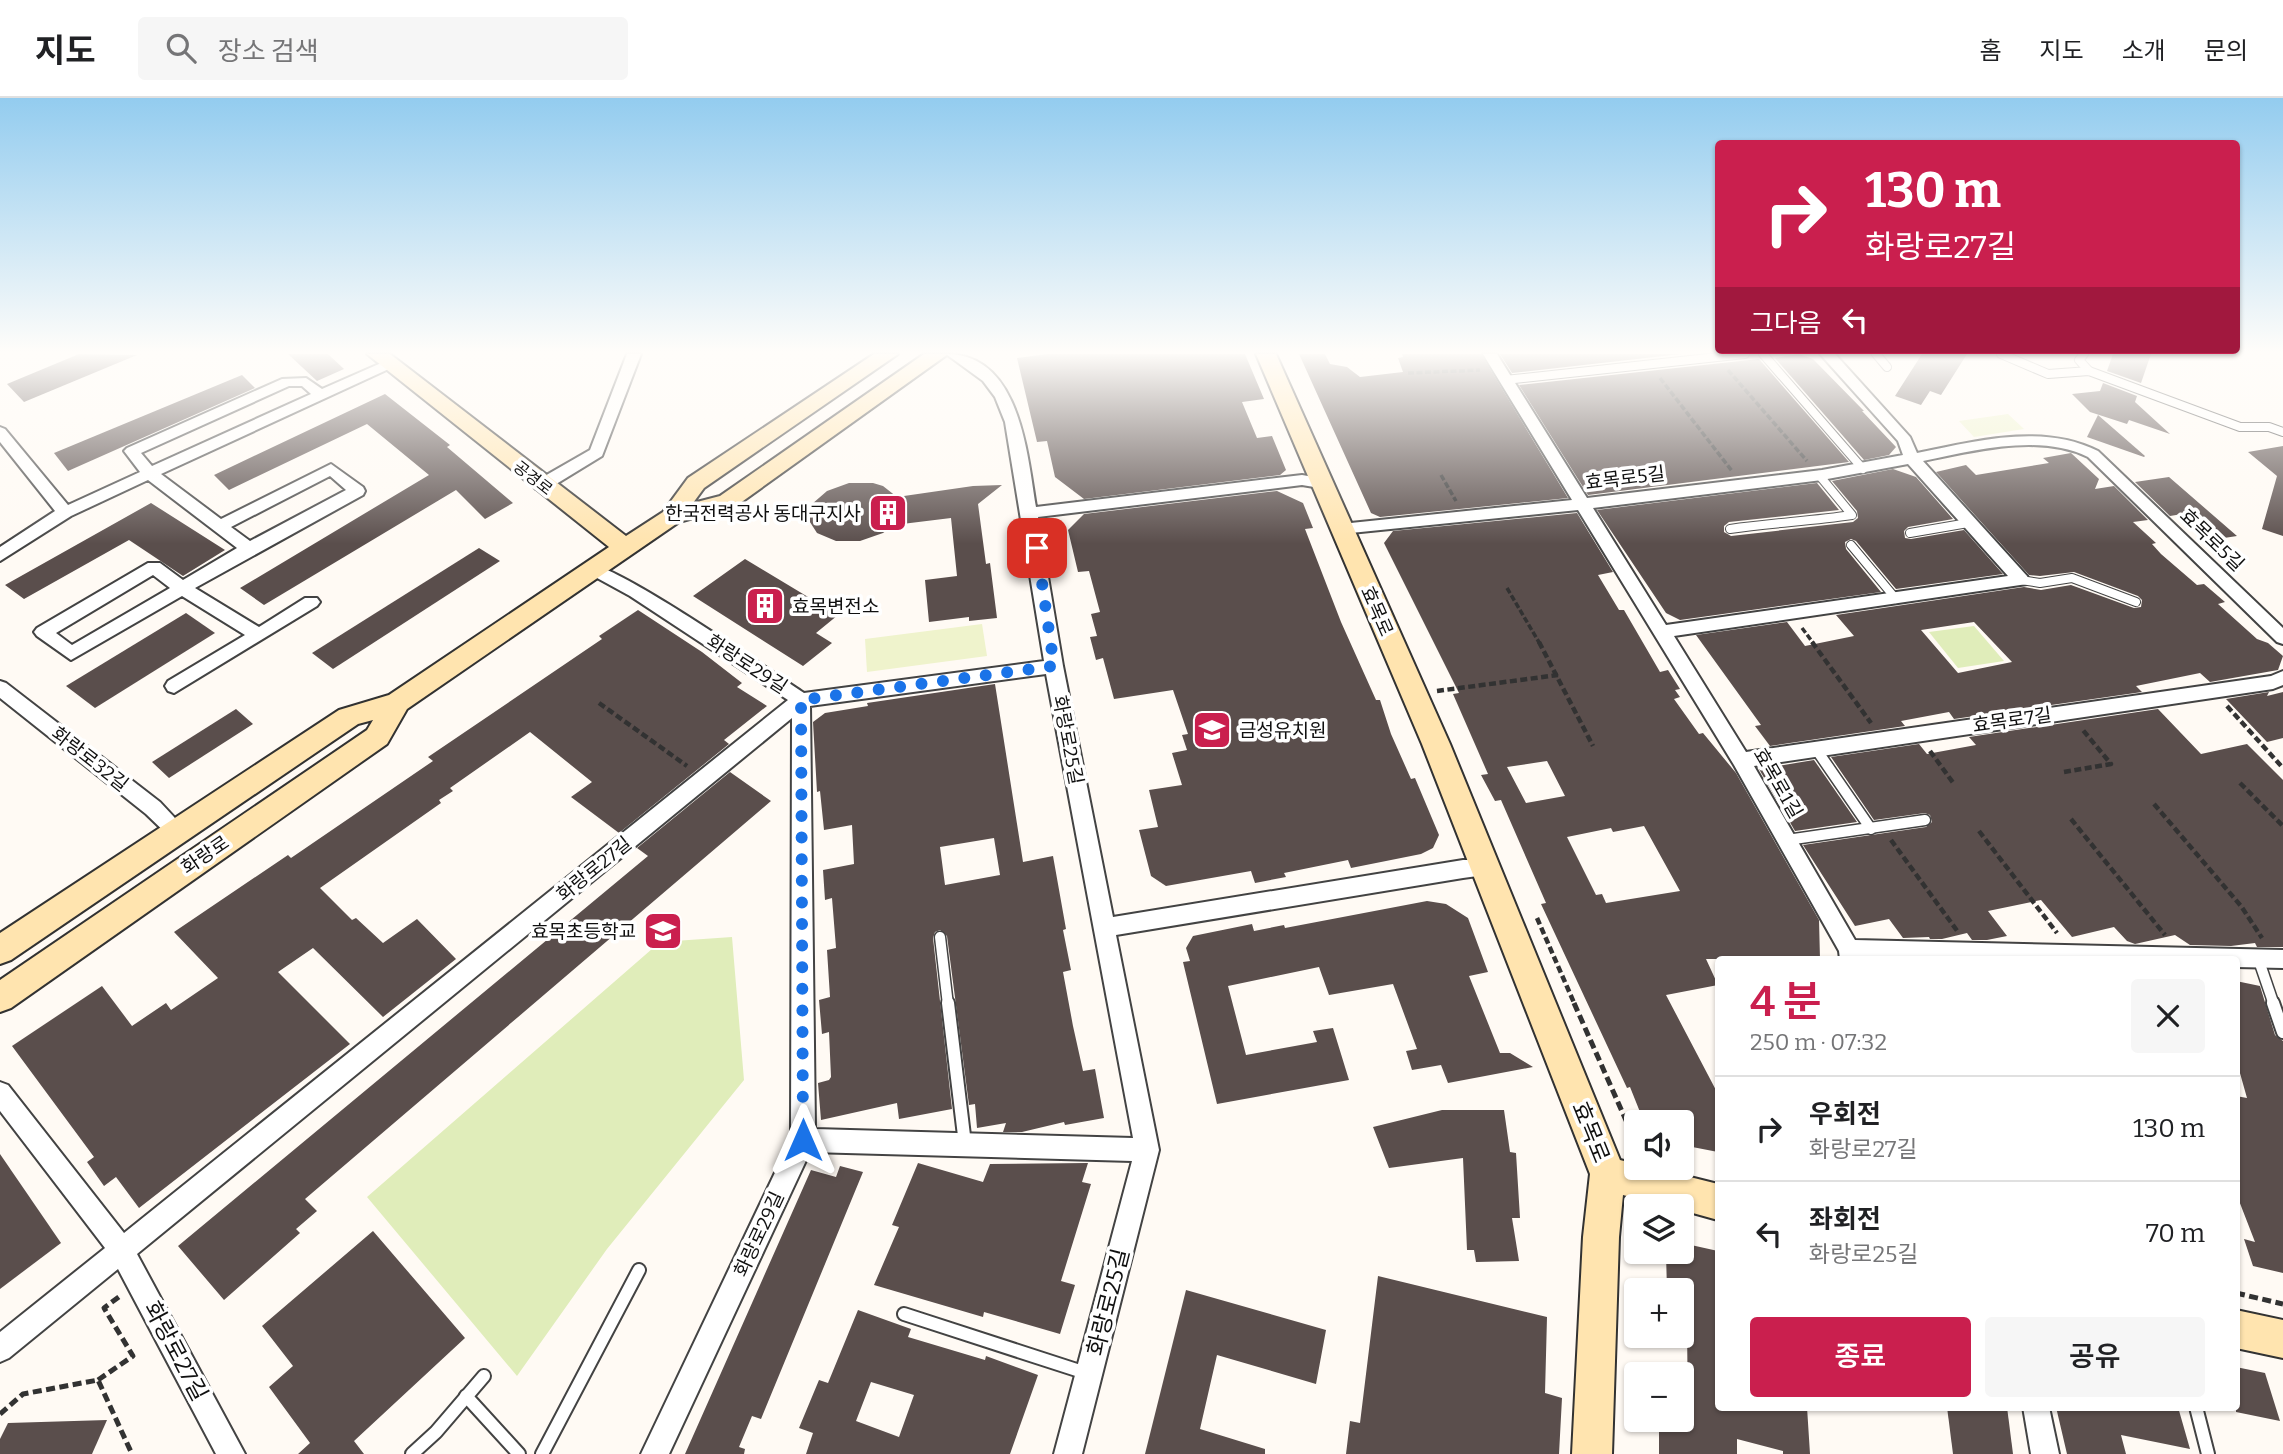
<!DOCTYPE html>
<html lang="ko">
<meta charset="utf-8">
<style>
:root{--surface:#fff;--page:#f6f6f6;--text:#202124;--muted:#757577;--line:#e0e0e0;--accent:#ca1f4e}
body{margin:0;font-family:Bitter,"Noto Sans KR",serif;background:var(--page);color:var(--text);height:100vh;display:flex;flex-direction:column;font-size:26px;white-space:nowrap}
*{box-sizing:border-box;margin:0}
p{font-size:23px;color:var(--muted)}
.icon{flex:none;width:38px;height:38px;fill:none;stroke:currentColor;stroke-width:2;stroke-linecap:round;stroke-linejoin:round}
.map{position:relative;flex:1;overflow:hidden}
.panel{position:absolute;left:1715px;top:858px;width:525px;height:455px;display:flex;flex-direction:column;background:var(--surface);border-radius:7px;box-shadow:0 2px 5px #0004}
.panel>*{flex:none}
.guide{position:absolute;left:1715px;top:42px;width:525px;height:214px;border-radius:7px;box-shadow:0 2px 5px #0004;background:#ca1f4e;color:#fff;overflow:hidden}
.tools{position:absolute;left:1624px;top:1012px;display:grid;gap:14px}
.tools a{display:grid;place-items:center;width:70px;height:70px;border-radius:7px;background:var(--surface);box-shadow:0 2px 5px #0004;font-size:35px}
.pin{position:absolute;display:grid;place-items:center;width:60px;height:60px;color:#fff;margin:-30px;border-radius:14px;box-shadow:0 4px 10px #0006}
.me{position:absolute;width:77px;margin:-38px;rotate:0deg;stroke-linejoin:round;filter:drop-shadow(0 0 5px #0008)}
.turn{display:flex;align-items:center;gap:24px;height:147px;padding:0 35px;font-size:32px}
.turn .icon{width:91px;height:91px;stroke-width:2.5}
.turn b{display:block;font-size:49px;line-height:60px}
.then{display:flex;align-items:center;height:66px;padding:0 35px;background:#0003;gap:14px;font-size:26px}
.round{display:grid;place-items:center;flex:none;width:74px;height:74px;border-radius:7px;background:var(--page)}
.summary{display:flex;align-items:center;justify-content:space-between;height:119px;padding:0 35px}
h1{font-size:42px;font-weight:600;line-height:52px;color:var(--accent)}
.primary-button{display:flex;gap:14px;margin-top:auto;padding:14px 35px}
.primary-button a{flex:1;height:80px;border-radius:7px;background:var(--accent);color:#fff;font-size:28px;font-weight:600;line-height:80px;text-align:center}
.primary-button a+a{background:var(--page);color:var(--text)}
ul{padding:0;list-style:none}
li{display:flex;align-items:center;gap:21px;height:105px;padding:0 35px;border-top:2px solid var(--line)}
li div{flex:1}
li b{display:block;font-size:26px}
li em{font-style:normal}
header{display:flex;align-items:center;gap:42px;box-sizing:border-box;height:98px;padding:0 35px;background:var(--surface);border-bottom:2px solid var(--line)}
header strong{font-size:33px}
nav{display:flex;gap:38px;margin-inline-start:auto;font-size:24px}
.search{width:490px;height:63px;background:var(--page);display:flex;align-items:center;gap:18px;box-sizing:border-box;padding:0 24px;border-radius:7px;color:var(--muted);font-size:26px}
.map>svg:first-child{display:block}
</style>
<header>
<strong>지도</strong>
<div class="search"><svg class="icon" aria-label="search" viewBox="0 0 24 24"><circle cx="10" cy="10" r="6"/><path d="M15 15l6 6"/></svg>장소 검색</div>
<nav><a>홈</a><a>지도</a><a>소개</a><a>문의</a></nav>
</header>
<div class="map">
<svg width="2283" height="1356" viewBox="0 0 2283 1356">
<rect width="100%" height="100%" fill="#fffaf4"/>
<!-- green -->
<g fill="#e0edba">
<polygon points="1974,528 2004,563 1958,570 1929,534"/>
<polygon points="732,839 744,982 607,1151 517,1278 367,1099 660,844"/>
</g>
<!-- pitch -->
<g fill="#eff3cc">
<polygon points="2008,316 2024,331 1974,339 1959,323"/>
<polygon points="982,526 987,558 867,574 865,541"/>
</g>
<!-- building -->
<g fill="#5a4e4c" fill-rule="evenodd">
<polygon points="79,256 137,257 24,304 7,286"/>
<polygon points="288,256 328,256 344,271 317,283"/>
<polygon points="1047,256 1245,256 1264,301 1242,304 1257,340 1272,338 1286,372 1280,377 1084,401 1055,379 1047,343 1037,344 1017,260"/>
<polygon points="1299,256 1325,256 1330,266 1347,269 1360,279 1403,274 1398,260 1403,259 1402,256 1481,256 1568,400 1380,419 1371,415"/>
<polygon points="1500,256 1681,256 1512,275"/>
<polygon points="1799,256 1813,261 1864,313 1862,313 1896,349 1889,357 1864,362 1775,260"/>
<polygon points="1922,256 1967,256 1941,297 1930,293 1921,307 1895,298"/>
<polygon points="2113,256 2151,256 2141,285 2107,273"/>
<polygon points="1759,261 1849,364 1588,397 1519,287"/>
<polygon points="242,277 255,290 68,373 54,355"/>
<polygon points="2103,285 2137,298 2135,304 2170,336 2129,322 2127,326 2090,314 2072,296 2100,293"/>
<polygon points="385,296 450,347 447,349 513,405 485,421 456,392 264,507 240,490 429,377 367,326 229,392 214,377"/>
<polygon points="2098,317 2145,358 2144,359 2087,339"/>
<polygon points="2283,348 2283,438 2262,431 2277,378 2248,354"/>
<path d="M2071 355 2099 381 2095 391 2114 388 2148 422 2133 424 2156 445 2152 446 2161 456 2197 487 2204 486 2225 504 2218 506 2257 541 2268 545 2283 558 2278 572 2210 584 2200 575 2136 588 2142 594 1954 621 1949 614 1901 623 1905 628 1770 648 1755 628 1761 627 1696 537 1787 524 1805 548 1854 538 1836 517 2024 489 2041 492 2071 487 2134 510 2141 509 2142 502 2138 498 2074 474 2040 478 2029 477 1936 374 1966 367 1976 377 2049 365 2043 360ZM1974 524 2012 564 1958 575 1921 532Z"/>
<polygon points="1893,371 1916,379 1953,421 1908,429 1904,433 1905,440 1911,441 1964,432 2003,476 1896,491 1856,443 1851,441 1845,444 1846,451 1881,494 1680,522 1666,515 1597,412 1817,385 1839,412 1729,424 1724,428 1724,434 1731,438 1853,424 1858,420 1857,413 1832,383"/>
<polygon points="2169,379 2237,438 2211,442 2182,416 2170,418 2135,384"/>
<polygon points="849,385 873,385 883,388 897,399 973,388 1002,387 978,406 986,466 990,465 997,520 969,523 969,519 929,524 925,482 957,478 951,420 894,427 883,435 860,443 836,443 817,435 808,421 812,406 827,393"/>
<polygon points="1277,393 1303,405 1313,430 1305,431 1341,524 1376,602 1380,602 1391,636 1411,681 1415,680 1439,737 1433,750 1421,756 1351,770 1348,762 1284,775 1286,779 1255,785 1251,773 1166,788 1151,778 1139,732 1158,729 1149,692 1182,687 1172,655 1187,652 1182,637 1188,636 1173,592 1114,601 1103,560 1096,562 1090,539 1097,538 1091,516 1100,514 1089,473 1078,474 1068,432 1084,416"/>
<polygon points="151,405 225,452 183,478 129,442 24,501 5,487"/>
<path d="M1577 415 1613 474 1598 477 1619 512H1624L1660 574 1668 572 1680 591 1675 592 1680 599 1674 601 1699 636 1703 635 1736 675 1819 822 1820 861H1706L1718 887 1666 897 1718 996V1054L1682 1047V1024H1644L1630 989 1627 990 1541 806 1546 805 1501 702 1495 703 1481 677 1488 676 1453 596 1459 595 1384 445 1393 433ZM1547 663 1565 698 1526 705 1507 669ZM1644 728 1680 793 1606 805 1602 796 1596 797 1567 739 1611 730 1613 734Z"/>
<polygon points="479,450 500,463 333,571 312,555"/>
<polygon points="745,461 838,517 816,535 832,545 803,568 693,498"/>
<polygon points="638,512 702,554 742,585 737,589 767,608 724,642 729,646 619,735 571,699 592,684 530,634 450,690 453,693 439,702 441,705 320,790 352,822 356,820 383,845 417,821 456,861 383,919 313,850 278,874 350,946 139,1110 116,1079 104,1088 87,1064 94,1059 12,948 102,888 132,928 166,905 171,912 218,880 174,834 288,757 291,760 433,663 428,659 602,541 599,538"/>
<polygon points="186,515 215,535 95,610 66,588"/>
<path d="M995 586 1023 764 1053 758 1066 831 1063 832 1071 872 1063 874 1073 928 1083 973 1095 971 1104 1020 1065 1027 1064 1024 1022 1034H1003L1006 1025 977 1030 975 1006 969 1007 947 838 940 832 935 834 933 840 952 1011 899 1021 897 1005 821 1022 818 985 829 982 831 979 829 934 822 936 819 902 830 899 827 852 836 850 832 800 825 802 823 772 854 766 852 727 824 732 820 693 817 694 813 624 825 615 868 608 867 605ZM994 740 1000 777 945 787 940 749Z"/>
<polygon points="2269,594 2267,598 2283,594 2283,640 2267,644 2226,601"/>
<polygon points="236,611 253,626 169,680 152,664"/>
<polygon points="2158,611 2201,656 2247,646 2283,682 2283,849 2257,849 2255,845 2231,848 2190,847 2175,837 2135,846 2127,843 2114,829 2072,839 2041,802 1988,813 2007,838 1987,842 1972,842 1967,835 1942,841 1930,841 1929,839 1903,840 1889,821 1855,828 1803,747 1926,729 1932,724 1930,717 1925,715 1874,722 1831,659 1919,646 1927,656 1976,647 1969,639"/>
<polygon points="1814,662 1857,724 1795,733 1759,671"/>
<polygon points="730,674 771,703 305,1101 317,1113 296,1131 300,1135 224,1202 178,1148 648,758 637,750"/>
<polygon points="1427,803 1446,806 1468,820 1488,874 1469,878 1500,955 1510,955 1533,969 1448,985 1441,967 1412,972 1406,953 1417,951 1393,886 1329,897 1319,869 1228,888 1246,957 1317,944 1313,933 1333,930 1349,982 1217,1006 1183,864 1190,863 1186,850 1193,838 1252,826 1254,833 1284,827 1285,830"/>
<polygon points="2236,883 2260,888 2275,937 2283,943 2283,1175 2253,1168 2244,1141 2255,1144 2236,1095 2236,998 2247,1000 2236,961"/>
<polygon points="1442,1012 1504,1012 1510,1054 1516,1055 1520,1120 1512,1120 1519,1163 1476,1164 1474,1152 1467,1152 1463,1060 1389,1070 1373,1029"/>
<polygon points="0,1056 61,1145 0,1191"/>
<polygon points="918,1065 983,1084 990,1066 1088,1065 1082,1084 1091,1086 1061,1183 1075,1187 1060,1236 984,1214 983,1219 874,1187 899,1129 892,1127"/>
<polygon points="840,1068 863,1074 761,1321 752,1318 739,1349 745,1351 744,1356 685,1356 811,1072 836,1079"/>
<polygon points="373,1133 465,1240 354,1343 364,1356 298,1356 310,1345 269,1289 293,1268 262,1228"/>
<polygon points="1682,1145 1718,1153 1718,1309 1807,1309 1810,1356 1783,1356 1783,1353 1737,1341 1737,1356 1659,1356 1659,1321 1688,1321 1687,1229 1682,1228 1682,1192 1667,1192 1666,1156 1670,1153 1682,1153"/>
<polygon points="1378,1178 1547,1219 1545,1295 1562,1300 1559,1356 1346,1356 1350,1323 1360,1325"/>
<polygon points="1186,1192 1326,1232 1316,1286 1217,1257 1200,1331 1265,1351 1265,1356 1145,1356"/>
<path d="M858 1212 911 1231 908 1239 985 1262 986 1258 1038 1277 1010 1356H806L813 1335 799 1330 819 1282 828 1285ZM871 1284 914 1297 899 1339 856 1323Z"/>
<polygon points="2236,1269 2265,1275 2280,1323 2236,1314"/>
<polygon points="1947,1309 2007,1309 2013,1356 1953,1356"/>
<polygon points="2056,1309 2178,1309 2190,1351 2121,1337 2126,1356 2067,1356"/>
<polygon points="107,1322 92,1356 0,1356 0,1341 8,1325"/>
</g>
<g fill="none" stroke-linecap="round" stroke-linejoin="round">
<!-- lane-far2 casing -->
<g stroke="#434343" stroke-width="10">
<g id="lane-far2">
<polyline points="1763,256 1863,371"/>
<polyline points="1876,256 1887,269"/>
<polyline points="2001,256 2048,276 2089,273 2240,329 2269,329 2283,334"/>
<polyline points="2084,256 2079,262 2089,273"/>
<polyline points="1505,282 1745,256"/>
<path d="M1730 431C1771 425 1811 423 1852 417L1819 377"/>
<polyline points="1910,435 1968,425"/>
<polyline points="1851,447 1896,501"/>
<polyline points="2021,482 2040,485 2072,480 2136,504"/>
</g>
</g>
<!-- lane-far1 casing -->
<g stroke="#434343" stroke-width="13">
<g id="lane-far1">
<polyline points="1816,651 1871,731"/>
<polyline points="1787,742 1925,722"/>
<polyline points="940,839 948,907"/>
<polyline points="2258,860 2274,907"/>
</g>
</g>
<!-- lane casing -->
<g stroke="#434343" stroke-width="16">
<g id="lane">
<polyline points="948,905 965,1046"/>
<polyline points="2273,905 2283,934"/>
<polyline points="904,1216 1089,1276"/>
<polyline points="466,1298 519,1356"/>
<polyline points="2196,1309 2208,1356"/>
<polyline points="412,1356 436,1334 484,1278"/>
<polyline points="542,1356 639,1172"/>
</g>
</g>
<!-- street casing -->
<g stroke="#434343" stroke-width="4">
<g id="street">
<polygon points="627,256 641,256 602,358 548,391 536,391 534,387 536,383 590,352"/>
<path d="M946 256C1020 256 1027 355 1036 409L1302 377 1326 381 1328 385 1320 390 1302 387 1038 419 1063 568 1113 819 1463 762H1485L1492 764 1495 770 1492 776 1463 780 1116 837 1159 1052 1082 1356H1054L1132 1063 810 1054 669 1356H641L791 1041 792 620 137 1156 245 1356H216L118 1171 9 1260 0 1264V1234L105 1150 0 1013V984L8 987 124 1135 788 602 630 498 588 475 586 471 588 467C610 461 775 576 804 595L1044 563 1005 324 995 299 983 283ZM1046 576 1133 1040 815 1031 810 608Z"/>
<path d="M1483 256H1497L1587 400 1822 372 1903 357 1898 343 1820 256H1835L1910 339 1917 355C1975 343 2043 325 2098 353L2283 530V546L2277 544 2088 359C2039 335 1973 353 1923 363L2027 478 2029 482 2027 486 1674 538 1746 654 2271 578 2283 573V587L2273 591 1754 668 1855 842 2283 852V870L2236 869V861H1840L1839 853 1734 667 1578 412 1341 436 1333 431 1341 426 1572 402ZM1908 366 2008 478 1666 527 1593 410 1822 382Z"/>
<path d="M388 262 395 266 393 269 161 376 221 421 331 366 363 389 365 393 363 397 195 490 259 529 305 500H317L320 504 317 508 174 595 168 593 165 588 168 583 245 537 182 498 71 562 37 538 34 534 37 530 148 465H160L183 482 237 450 148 382 71 418 0 463V449L55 413 0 344V329L5 331 68 407 140 374 124 353 127 350 282 281 306 280 322 291ZM289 288H302L311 296 152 368 141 355ZM330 378 346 392 250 443 231 429ZM153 477 170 490 72 547 56 535Z"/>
<polygon points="0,583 6,585 160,704 188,734 185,740 178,742 171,740 146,716 0,600"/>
<polygon points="2023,1309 2049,1309 2059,1356 2031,1356"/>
</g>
</g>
<!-- secondary casing -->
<g stroke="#323232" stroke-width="4">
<g id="secondary">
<polygon points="367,256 390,256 626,438 663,414 688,380 874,256 898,256 704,390 693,405 720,398 924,256 948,256 736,408 679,424 407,611 387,646 11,910 0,914 0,882 367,632 373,622 358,626 11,862 0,866 0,835 339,612 389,597 609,449"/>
<polygon points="1256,256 1276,256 1450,646 1620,1062 1636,1066 1636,1069 1650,1069 1718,1086 1718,1122 1682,1112 1682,1108 1664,1108 1623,1097 1619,1139 1612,1356 1572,1356 1583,1139 1590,1076 1422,646"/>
<polygon points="2236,1212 2283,1222 2283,1260 2236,1250"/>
</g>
</g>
<!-- path-far2 -->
<g stroke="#323232" stroke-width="3.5" stroke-dasharray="6 2.5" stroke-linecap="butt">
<polyline points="1728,272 1807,363"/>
<polyline points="1408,275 1480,272"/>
<polyline points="1660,280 1732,373"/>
<polyline points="1441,377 1456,403"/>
<polyline points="1507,490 1540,546"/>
<polyline points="1802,530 1814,546"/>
</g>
<!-- path-far1 -->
<g stroke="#323232" stroke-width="4.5" stroke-dasharray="7 3.5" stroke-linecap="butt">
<polyline points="1539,544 1593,648"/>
<polyline points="1812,544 1871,625"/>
<polyline points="1437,593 1558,577"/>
<polyline points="599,605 687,668"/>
<polyline points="2227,608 2283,670"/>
<polyline points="1930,653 1954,686"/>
<polyline points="2064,674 2111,666 2082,631"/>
<polyline points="2240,685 2283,728"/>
<polyline points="2154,706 2241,808 2262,840"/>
<polyline points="2071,721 2165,837"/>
<polyline points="1979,733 2057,835"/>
<polyline points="1891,742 1958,834"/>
<polyline points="1537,820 1575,907"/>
</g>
<!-- path -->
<g stroke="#323232" stroke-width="5" stroke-dasharray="9 4.5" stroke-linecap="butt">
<polyline points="1574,905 1636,1045"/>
<polyline points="2236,1195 2283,1206"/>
<polyline points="98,1282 133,1258 104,1210 120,1198"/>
<polyline points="0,1316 23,1296 98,1282 132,1356"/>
</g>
<!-- lane-far2 -->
<use href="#lane-far2" stroke="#fff" stroke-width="8"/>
<!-- lane-far1 -->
<use href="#lane-far1" stroke="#fff" stroke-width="10"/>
<!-- lane -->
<use href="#lane" stroke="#fff" stroke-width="12"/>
<!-- street -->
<use href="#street" fill="#fff" fill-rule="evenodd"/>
<!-- secondary -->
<use href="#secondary" fill="#ffe4af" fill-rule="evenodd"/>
</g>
<!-- sky -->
<linearGradient id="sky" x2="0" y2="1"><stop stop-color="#93ccef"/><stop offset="0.57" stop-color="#fffdfa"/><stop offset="1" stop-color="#fffdfa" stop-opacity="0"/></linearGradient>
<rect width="2283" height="446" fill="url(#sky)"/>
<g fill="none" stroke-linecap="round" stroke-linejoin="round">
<!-- route -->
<polyline stroke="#1a73e8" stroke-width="12" stroke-dasharray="0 21.6" points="803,1042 801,602 1054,568 1037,450"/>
</g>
<!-- icons -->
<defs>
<g id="building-square" transform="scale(2.0125)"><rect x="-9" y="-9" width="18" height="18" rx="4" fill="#ca1f4e" stroke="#fff"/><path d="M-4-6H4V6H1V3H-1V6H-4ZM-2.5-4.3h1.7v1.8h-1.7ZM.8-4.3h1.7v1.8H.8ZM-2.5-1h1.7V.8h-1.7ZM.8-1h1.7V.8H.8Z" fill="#fff"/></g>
<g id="school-square" transform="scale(2.0125)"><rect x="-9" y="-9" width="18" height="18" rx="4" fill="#ca1f4e" stroke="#fff"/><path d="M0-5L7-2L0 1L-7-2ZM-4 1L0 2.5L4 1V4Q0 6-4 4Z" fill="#fff"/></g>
</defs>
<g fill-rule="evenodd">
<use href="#building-square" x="888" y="415"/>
<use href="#building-square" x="765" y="508"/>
<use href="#school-square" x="1212" y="632"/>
<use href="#school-square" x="663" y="833"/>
</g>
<g text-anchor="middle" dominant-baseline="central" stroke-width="7" stroke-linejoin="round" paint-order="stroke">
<!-- far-street labels -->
<g font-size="16" fill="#101010" stroke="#fff">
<text transform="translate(533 380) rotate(38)">공경로</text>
</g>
<!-- street labels -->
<g font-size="19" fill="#101010" stroke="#fff">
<text transform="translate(1625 380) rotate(-7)">효목로5길</text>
<text transform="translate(2212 442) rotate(44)">효목로5길</text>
<text transform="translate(1377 513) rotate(66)">효목로</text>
<text transform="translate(747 566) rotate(33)">화랑로29길</text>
<text transform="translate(2012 622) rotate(-8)">효목로7길</text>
<text transform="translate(1068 642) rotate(79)">화랑로25길</text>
<text transform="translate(90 661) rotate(38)">화랑로32길</text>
<text transform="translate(1778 685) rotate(60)">효목로1길</text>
<text transform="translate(205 757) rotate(-34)">화랑로</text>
<text transform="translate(594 771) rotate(-39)">화랑로27길</text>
<text transform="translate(759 1136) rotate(-65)">화랑로29길</text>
</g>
<!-- poi labels -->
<g font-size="19" fill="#101010" stroke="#fff" text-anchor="end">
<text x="861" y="415">한국전력공사 동대구지사</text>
<text x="792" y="508" text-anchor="start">효목변전소</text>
<text x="1239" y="632" text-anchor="start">금성유치원</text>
<text x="636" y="833">효목초등학교</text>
</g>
<!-- near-street labels -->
<g font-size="23" fill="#101010" stroke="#fff">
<text transform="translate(1591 1034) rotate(68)">효목로</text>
<text transform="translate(1108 1204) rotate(-76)">화랑로25길</text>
<text transform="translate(176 1253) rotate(62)">화랑로27길</text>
</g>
</g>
</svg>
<div class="tools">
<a><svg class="icon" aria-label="sound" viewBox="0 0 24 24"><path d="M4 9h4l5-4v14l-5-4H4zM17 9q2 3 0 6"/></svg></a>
<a><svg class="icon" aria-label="layers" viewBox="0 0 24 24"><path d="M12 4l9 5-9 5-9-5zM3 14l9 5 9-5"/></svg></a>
<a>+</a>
<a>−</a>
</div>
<div class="pin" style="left:1037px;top:450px;background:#d93025"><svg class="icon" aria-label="arrive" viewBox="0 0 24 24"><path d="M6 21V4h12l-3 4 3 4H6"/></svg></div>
<svg class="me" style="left:803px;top:1042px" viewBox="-20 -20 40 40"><path d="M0-17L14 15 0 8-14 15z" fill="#1a73e8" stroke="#fff" stroke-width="4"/></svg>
<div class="guide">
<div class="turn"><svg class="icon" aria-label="right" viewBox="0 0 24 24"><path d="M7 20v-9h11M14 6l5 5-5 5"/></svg><div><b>130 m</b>화랑로27길</div></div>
<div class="then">그다음<svg class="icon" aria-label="left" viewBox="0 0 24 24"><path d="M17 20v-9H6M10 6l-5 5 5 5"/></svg></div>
</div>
<section class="panel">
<div class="summary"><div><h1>4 분</h1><p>250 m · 07:32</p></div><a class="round"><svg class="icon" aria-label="close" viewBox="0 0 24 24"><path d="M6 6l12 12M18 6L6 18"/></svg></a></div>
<ul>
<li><svg class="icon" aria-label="right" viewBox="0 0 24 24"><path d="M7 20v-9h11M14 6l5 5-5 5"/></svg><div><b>우회전</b><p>화랑로27길</p></div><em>130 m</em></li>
<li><svg class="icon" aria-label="left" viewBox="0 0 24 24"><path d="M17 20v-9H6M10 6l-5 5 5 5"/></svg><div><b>좌회전</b><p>화랑로25길</p></div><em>70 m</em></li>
</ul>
<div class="primary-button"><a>종료</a><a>공유</a></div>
</section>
</div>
